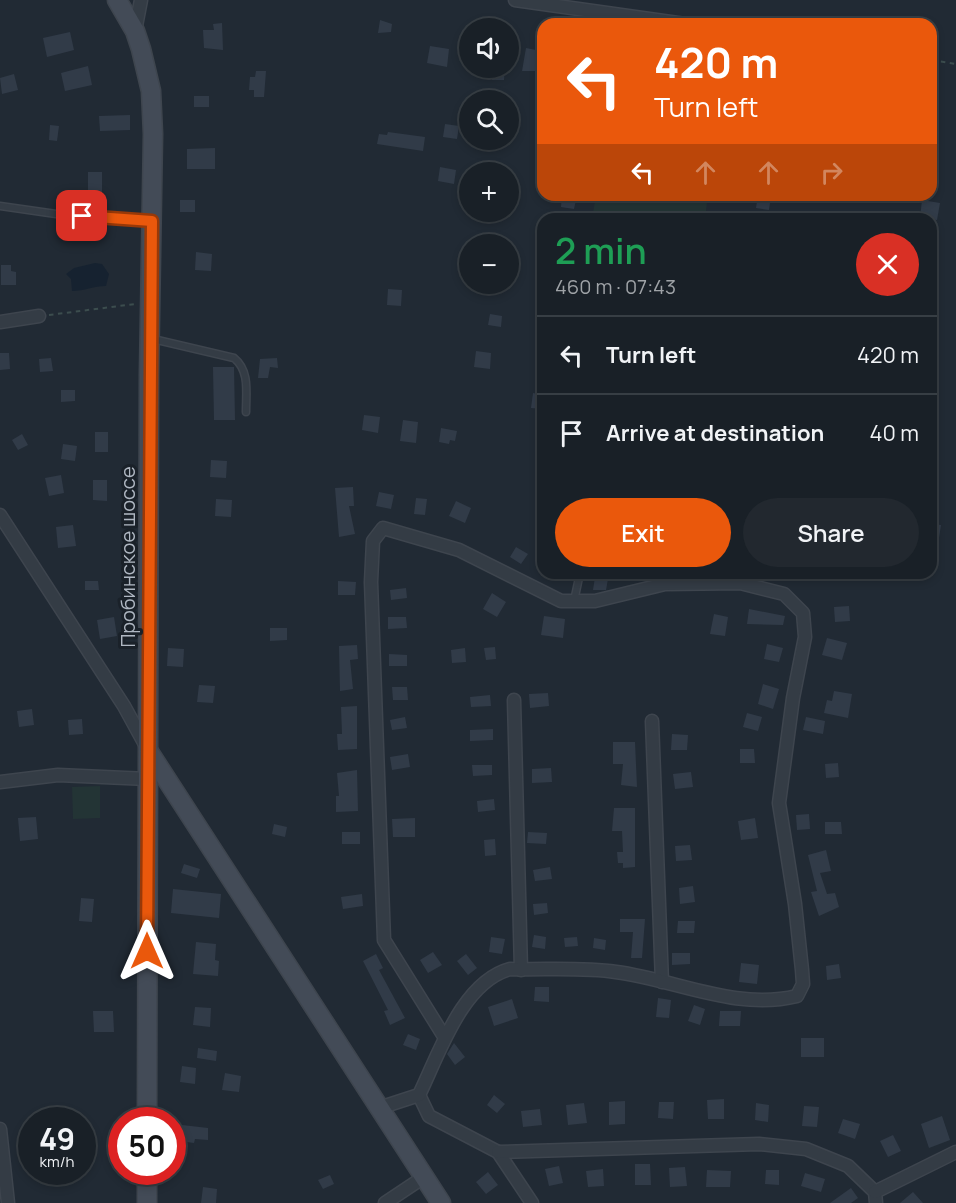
<!DOCTYPE html>
<meta charset="utf-8">
<style>
:root{--surface:#192027;--page:#22282f;--text:#f1f3f6;--muted:#9fa3a7;--line:#373e44;--accent:#ea580c}
body{margin:0;font-family:Manrope,sans-serif;background:var(--page);color:var(--text);height:100vh;display:flex;flex-direction:column;font-size:22px;white-space:nowrap}
*{box-sizing:border-box;margin:0}
p{font-size:20px;color:var(--muted)}
.icon{flex:none;width:33px;height:33px;fill:none;stroke:currentColor;stroke-width:2;stroke-linecap:round;stroke-linejoin:round}
.map{position:relative;flex:1;overflow:hidden}
.drawer{position:absolute;left:537px;top:213px;width:400px;height:366px;display:flex;flex-direction:column;background:var(--surface);border-radius:18px;box-shadow:0 3px 9px #0003,0 0 0 2px var(--line)}
.drawer>*{flex:none}
.guide{position:absolute;left:537px;top:18px;width:400px;height:183px;border-radius:18px;box-shadow:0 3px 9px #0003,0 0 0 2px var(--line);background:#ea580c;color:#fff;overflow:hidden}
.buttons{position:absolute;left:459px;top:18px;display:grid;gap:12px}
.buttons a{display:grid;place-items:center;width:60px;height:60px;border-radius:50%;background:var(--surface);box-shadow:0 3px 9px #0003,0 0 0 2px var(--line);font-size:30px}
.speed{position:absolute;left:18px;top:1107px;display:flex;gap:12px;font-size:30px;font-weight:700;text-align:center}
.speed>*{display:grid;place-content:center;width:78px;height:78px;border-radius:50%;background:var(--surface);box-shadow:0 3px 9px #0003,0 0 0 2px var(--line);line-height:1}
.speed small{font-size:15px;font-weight:400}
.speed .limit{border:9px solid #d22;background:#fff;color:#111}
.pin{position:absolute;display:grid;place-items:center;width:51px;height:51px;color:#fff;margin:-26px;border-radius:12px;box-shadow:0 3px 9px #0006}
.me{position:absolute;width:66px;margin:-33px;rotate:0deg;stroke-linejoin:round;filter:drop-shadow(0 0 4px #0008)}
.turn{display:flex;align-items:center;gap:21px;height:126px;padding:0 18px;font-size:27px}
.turn .icon{width:78px;height:78px;stroke-width:2.5}
.turn b{display:block;font-size:42px;line-height:51px}
.lanes{display:flex;align-items:center;height:57px;padding:0 18px;background:#0003;justify-content:center;gap:30px;direction:ltr}
.lanes .off{opacity:.35}
.round{display:grid;place-items:center;flex:none;width:63px;height:63px;border-radius:32px;background:var(--page)}
.head{display:flex;align-items:center;justify-content:space-between;height:102px;padding:0 18px}
h1{font-size:36px;font-weight:600;line-height:45px;color:#1e9e55}
.button{display:flex;gap:12px;margin-top:auto;padding:12px 18px}
.button a{flex:1;height:69px;border-radius:36px;background:var(--accent);color:#fff;font-size:24px;font-weight:600;line-height:69px;text-align:center}
.button a+a{background:var(--page);color:var(--text)}
ul{padding:0;list-style:none}
li{display:flex;align-items:center;gap:18px;height:78px;padding:0 18px;border-top:2px solid var(--line)}
li div{flex:1}
li b{display:block;font-size:22px}
li em{font-style:normal}
.map>svg:first-child{display:block}
</style>
<div class="map">
<svg width="956" height="1203" viewBox="0 0 956 1203">
<rect width="100%" height="100%" fill="#212a34"/>
<!-- green -->
<g fill="#233435">
<polygon points="596,195 708,195 705,219 592,219"/>
<polygon points="100,786 100,818 73,819 72,787"/>
</g>
<!-- water -->
<path fill="#162230" d="M95 263 102 264 109 274 106 286C94 286 84 291 72 291L71 279 66 274 74 268Z"/>
<!-- building -->
<g fill="#313b48">
<polygon points="380,20 392,24 391,32 378,33"/>
<polygon points="222,23 223,50 204,48 203,30 214,30 213,24"/>
<polygon points="70,32 74,50 47,57 43,38"/>
<polygon points="430,46 449,49 447,67 427,63"/>
<polygon points="526,48 536,50 535,53 541,54 538,71 522,71"/>
<polygon points="88,66 92,85 65,91 61,73"/>
<polygon points="492,68 505,68 504,80 492,80"/>
<polygon points="256,71 266,71 264,97 254,97 254,90 249,90 250,77 255,77"/>
<polygon points="14,74 18,90 2,94 0,78"/>
<rect x="194" y="96" width="15" height="11"/>
<polygon points="130,115 130,130 100,131 99,116"/>
<polygon points="445,124 459,126 457,139 443,137"/>
<polygon points="50,125 59,126 57,141 49,140"/>
<polygon points="388,132 425,137 423,151 377,144 379,134 387,135"/>
<polygon points="215,148 215,169 187,169 187,149"/>
<polygon points="440,167 456,170 454,184 438,181"/>
<rect x="88" y="172" width="14" height="21"/>
<polygon points="562,195 577,195 574,209 561,207"/>
<polygon points="758,195 771,195 769,210 756,208"/>
<rect x="180" y="200" width="15" height="12"/>
<polygon points="922,200 940,203 937,220 920,218"/>
<polygon points="196,252 212,254 211,271 195,270"/>
<polygon points="1,265 11,265 11,271 16,272 16,285 1,285"/>
<polygon points="388,289 402,290 401,306 387,305"/>
<polygon points="490,314 502,316 501,327 488,325"/>
<polygon points="476,351 491,353 490,369 474,367"/>
<polygon points="0,353 9,353 10,369 0,370"/>
<polygon points="51,358 53,371 40,372 39,359"/>
<polygon points="277,358 278,368 270,367 268,378 258,378 260,359"/>
<polygon points="213,367 234,367 235,420 214,420"/>
<polygon points="61,390 75,390 75,401 61,402"/>
<polygon points="533,393 543,395 543,409 531,408"/>
<polygon points="364,415 380,417 378,433 362,430"/>
<polygon points="403,420 418,422 416,443 400,441"/>
<polygon points="441,428 457,431 455,441 450,440 449,444 439,442"/>
<rect x="95" y="432" width="13" height="20"/>
<polygon points="22,434 28,445 18,450 12,440"/>
<polygon points="63,444 77,446 75,461 61,459"/>
<polygon points="211,460 227,461 226,478 210,477"/>
<polygon points="61,475 64,493 49,496 45,478"/>
<polygon points="93,480 107,480 107,501 93,500"/>
<polygon points="353,487 354,506 349,506 355,534 339,537 335,488"/>
<polygon points="379,492 394,495 391,509 376,506"/>
<polygon points="416,498 427,499 425,515 414,514"/>
<polygon points="216,499 232,500 231,517 215,516"/>
<polygon points="456,501 471,508 465,523 449,516"/>
<polygon points="932,524 941,525 937,551 932,551"/>
<polygon points="73,525 76,546 58,548 56,527"/>
<polygon points="516,547 528,554 521,564 510,557"/>
<polygon points="595,577 608,579 606,590 593,590"/>
<polygon points="85,581 98,581 99,590 85,590"/>
<polygon points="338,581 356,582 355,595 338,595"/>
<polygon points="406,588 407,598 391,600 390,590"/>
<polygon points="492,593 506,602 497,617 483,609"/>
<polygon points="849,606 850,621 835,622 834,607"/>
<polygon points="749,609 785,616 783,625 747,624"/>
<polygon points="714,614 728,617 725,636 710,634"/>
<polygon points="544,616 565,619 563,638 541,635"/>
<polygon points="114,617 117,636 100,639 97,620"/>
<polygon points="388,617 406,617 407,628 388,629"/>
<polygon points="270,628 287,628 287,640 270,641"/>
<polygon points="827,638 847,643 842,660 822,655"/>
<polygon points="767,644 783,648 779,662 764,659"/>
<polygon points="357,645 358,659 350,660 353,689 340,691 339,646"/>
<polygon points="495,647 496,659 486,660 484,648"/>
<polygon points="168,648 184,649 183,667 167,666"/>
<polygon points="465,648 466,662 452,663 451,650"/>
<polygon points="389,654 407,655 407,666 389,666"/>
<polygon points="763,684 779,689 773,709 758,704"/>
<polygon points="199,685 215,686 213,703 197,702"/>
<polygon points="392,687 407,687 408,700 393,700"/>
<polygon points="834,691 852,694 848,718 824,713 827,700 832,701"/>
<polygon points="548,693 549,706 530,708 529,694"/>
<polygon points="490,695 491,706 471,707 470,697"/>
<polygon points="357,706 357,749 338,750 337,734 342,734 341,707"/>
<polygon points="32,709 34,725 19,727 17,711"/>
<polygon points="747,713 762,717 758,731 743,727"/>
<polygon points="405,717 407,728 392,730 390,720"/>
<polygon points="806,717 825,721 823,734 803,730"/>
<polygon points="82,719 83,734 69,735 68,720"/>
<polygon points="493,729 493,740 470,741 470,730"/>
<polygon points="672,734 688,735 687,750 671,750"/>
<polygon points="613,742 635,742 637,787 621,785 623,764 613,764"/>
<polygon points="740,749 754,749 755,763 740,763"/>
<polygon points="408,754 410,767 392,770 390,757"/>
<polygon points="838,763 839,777 826,778 825,764"/>
<polygon points="472,765 492,765 492,775 473,776"/>
<polygon points="551,768 552,782 532,783 532,769"/>
<polygon points="357,770 358,811 336,812 336,796 339,796 337,773"/>
<polygon points="691,772 693,787 675,789 673,774"/>
<polygon points="494,799 495,810 478,812 477,801"/>
<polygon points="614,808 635,808 635,867 623,868 623,863 618,863 617,852 623,852 622,831 612,831"/>
<polygon points="809,814 810,829 797,830 796,815"/>
<polygon points="36,817 38,839 20,841 18,818"/>
<polygon points="415,818 415,837 393,837 392,819"/>
<polygon points="755,818 758,838 741,840 738,821"/>
<polygon points="825,822 841,822 842,834 825,834"/>
<polygon points="274,824 287,827 285,837 272,834"/>
<rect x="342" y="832" width="18" height="12"/>
<polygon points="528,832 547,833 546,844 527,843"/>
<polygon points="495,839 496,855 485,856 484,840"/>
<polygon points="690,845 692,860 676,861 675,846"/>
<polygon points="826,850 831,871 820,873 827,894 835,893 839,907 819,916 811,892 817,891 808,855"/>
<polygon points="184,864 200,869 197,878 181,873"/>
<polygon points="550,867 552,879 535,881 533,870"/>
<polygon points="693,886 695,902 680,904 679,888"/>
<polygon points="173,889 221,894 219,918 171,913"/>
<polygon points="362,894 363,906 343,909 341,897"/>
<polygon points="81,898 94,899 92,922 79,921"/>
<polygon points="547,903 548,913 534,915 533,904"/>
<polygon points="620,919 645,919 642,958 631,958 633,932 620,932"/>
<polygon points="678,921 695,921 694,933 677,933"/>
<polygon points="534,935 546,937 545,949 532,947"/>
<polygon points="491,937 505,939 502,954 489,952"/>
<polygon points="577,937 578,946 565,947 564,938"/>
<polygon points="594,938 606,940 605,950 593,948"/>
<polygon points="196,942 216,944 215,960 219,961 218,976 193,974"/>
<polygon points="433,952 442,965 428,973 420,960"/>
<polygon points="672,953 690,953 690,964 672,965"/>
<polygon points="376,954 383,968 379,970 405,1018 390,1025 384,1011 388,1010 363,961"/>
<polygon points="466,954 477,968 468,975 457,961"/>
<polygon points="741,963 759,965 757,984 739,982"/>
<polygon points="839,964 841,978 827,980 826,966"/>
<polygon points="535,987 549,987 549,1002 534,1001"/>
<polygon points="658,998 671,1000 669,1018 656,1017"/>
<polygon points="512,999 518,1018 494,1026 488,1007"/>
<polygon points="694,1005 705,1009 700,1025 688,1021"/>
<polygon points="195,1007 211,1008 210,1027 193,1025"/>
<polygon points="93,1011 113,1011 114,1032 94,1032"/>
<polygon points="720,1011 741,1011 740,1026 719,1026"/>
<polygon points="408,1034 420,1039 416,1050 403,1045"/>
<rect x="801" y="1038" width="23" height="19"/>
<polygon points="454,1043 465,1057 455,1065 447,1054"/>
<polygon points="198,1048 217,1051 216,1061 197,1058"/>
<polygon points="182,1066 196,1068 195,1084 180,1082"/>
<polygon points="225,1073 241,1076 239,1092 222,1090"/>
<polygon points="494,1095 505,1104 497,1113 487,1105"/>
<polygon points="724,1099 724,1119 708,1119 707,1100"/>
<polygon points="625,1101 625,1124 609,1125 609,1102"/>
<polygon points="659,1102 674,1102 673,1119 658,1118"/>
<polygon points="584,1103 587,1123 568,1125 566,1105"/>
<polygon points="756,1103 769,1105 768,1122 755,1120"/>
<polygon points="804,1106 819,1107 817,1127 802,1126"/>
<polygon points="540,1109 542,1125 523,1127 521,1111"/>
<polygon points="942,1116 950,1140 929,1148 921,1124"/>
<polygon points="843,1119 860,1124 855,1139 838,1133"/>
<polygon points="182,1125 208,1128 208,1140 195,1139 194,1143 180,1141"/>
<polygon points="893,1135 901,1151 888,1157 880,1141"/>
<polygon points="635,1164 650,1164 651,1185 635,1185"/>
<polygon points="559,1166 563,1183 549,1186 545,1169"/>
<polygon points="685,1167 687,1186 670,1187 669,1168"/>
<polygon points="603,1169 604,1186 588,1187 586,1171"/>
<polygon points="707,1170 731,1171 730,1187 706,1187"/>
<polygon points="766,1170 779,1170 779,1185 765,1184"/>
<polygon points="488,1172 498,1185 486,1194 476,1182"/>
<polygon points="805,1173 825,1179 821,1192 801,1186"/>
<polygon points="330,1175 334,1184 323,1189 318,1180"/>
<polygon points="203,1187 217,1189 216,1203 201,1203"/>
<polygon points="851,1188 858,1198 851,1203 830,1203"/>
<polygon points="913,1192 923,1203 900,1203"/>
</g>
<g fill="none" stroke-linecap="round" stroke-linejoin="round">
<!-- lane casing -->
<g stroke="#3e454e" stroke-width="9">
<g id="lane">
<polyline points="0,206 63,215 148,221"/>
<path d="M153 339 234 358C250 371 246 392 246 412"/>
<polyline points="574,601 580,573"/>
</g>
</g>
<!-- street casing -->
<g stroke="#3e454e" stroke-width="15">
<g id="street">
<polyline points="515,0 685,24"/>
<polyline points="135,31 141,0"/>
<polyline points="0,322 39,316"/>
<polyline points="0,515 124,706 147,748"/>
<polyline points="514,700 521,970"/>
<polyline points="652,721 662,982"/>
<polyline points="0,782 58,775 148,779"/>
<polyline points="419,1095 429,1116 498,1152 532,1203"/>
<path d="M379 1108 419 1095C439 1054 462 982 510 969 545 970 582 967 616 972 677 980 736 1011 797 996L803 984 802 970 795 904 779 803 793 698 805 637 803 613 784 594 740 583 665 584 595 601H561L459 550 383 528 373 541 371 582 384 940 445 1038"/>
<polyline points="0,1129 8,1203"/>
<polyline points="498,1152 759,1144 806,1149 848,1166 875,1192 876,1203"/>
<polyline points="875,1192 956,1152"/>
<polyline points="385,1203 424,1177"/>
</g>
</g>
<!-- secondary casing -->
<g stroke="#3e454e" stroke-width="21">
<g id="secondary">
<polyline points="117,0 135,31 141,49 151,91 153,134 149,375 147,1120"/>
<polyline points="149,752 441,1203"/>
<polyline points="147,1203 147,1172"/>
</g>
</g>
<!-- path -->
<g stroke="#3c4d4e" stroke-width="2" stroke-dasharray="4.5 4.5" stroke-linecap="butt">
<polyline points="932,60 956,64"/>
<polyline points="49,315 135,304"/>
</g>
<!-- lane -->
<use href="#lane" stroke="#343c45" stroke-width="6"/>
<!-- street -->
<use href="#street" stroke="#343c45" stroke-width="12"/>
<!-- secondary -->
<use href="#secondary" stroke="#434b57" stroke-width="18"/>
</g>
<g fill="none" stroke-linecap="round" stroke-linejoin="round">
<!-- route casing -->
<g stroke="#983908" stroke-width="15">
<polyline id="route" points="82,216 152,221 147,951"/>
</g>
<!-- route -->
<use href="#route" stroke="#ea580c" stroke-width="10"/>
</g>
<g text-anchor="middle" dominant-baseline="central" stroke-width="6" stroke-linejoin="round" paint-order="stroke">
<!-- street labels -->
<g font-size="20" fill="#afb7c2" stroke="#1a2129">
<text transform="translate(127 557) rotate(-90)">Пробинское шоссе</text>
</g>
</g>
</svg>
<div class="buttons">
<a><svg class="icon" aria-label="sound" viewBox="0 0 24 24"><path d="M4 9h4l5-4v14l-5-4H4zM17 9q2 3 0 6"/></svg></a>
<a><svg class="icon" aria-label="search" viewBox="0 0 24 24"><circle cx="10" cy="10" r="6"/><path d="M15 15l6 6"/></svg></a>
<a>+</a>
<a>−</a>
</div>
<div class="speed"><div>49<small>km/h</small></div><div class="limit">50</div></div>
<div class="pin" style="left:82px;top:216px;background:#d93025"><svg class="icon" aria-label="arrive" viewBox="0 0 24 24"><path d="M6 21V4h12l-3 4 3 4H6"/></svg></div>
<svg class="me" style="left:147px;top:951px" viewBox="-20 -20 40 40"><path d="M0-17L14 15 0 8-14 15z" fill="#ea580c" stroke="#fff" stroke-width="4"/></svg>
<div class="guide">
<div class="turn"><svg class="icon" aria-label="left" viewBox="0 0 24 24"><path d="M17 20v-9H6M10 6l-5 5 5 5"/></svg><div><b>420 m</b>Turn left</div></div>
<div class="lanes"><svg class="icon" aria-label="left" viewBox="0 0 24 24"><path d="M17 20v-9H6M10 6l-5 5 5 5"/></svg><svg class="icon off" aria-label="ahead" viewBox="0 0 24 24"><path d="M12 20V5M6 11l6-6 6 6"/></svg><svg class="icon off" aria-label="ahead" viewBox="0 0 24 24"><path d="M12 20V5M6 11l6-6 6 6"/></svg><svg class="icon off" aria-label="right" viewBox="0 0 24 24"><path d="M7 20v-9h11M14 6l5 5-5 5"/></svg></div>
</div>
<section class="drawer">
<div class="head"><div><h1>2 min</h1><p>460 m · 07:43</p></div><a class="round" style="background:#d93025;color:#fff"><svg class="icon" aria-label="close" viewBox="0 0 24 24"><path d="M6 6l12 12M18 6L6 18"/></svg></a></div>
<ul>
<li><svg class="icon" aria-label="left" viewBox="0 0 24 24"><path d="M17 20v-9H6M10 6l-5 5 5 5"/></svg><div><b>Turn left</b></div><em>420 m</em></li>
<li><svg class="icon" aria-label="arrive" viewBox="0 0 24 24"><path d="M6 21V4h12l-3 4 3 4H6"/></svg><div><b>Arrive at destination</b></div><em>40 m</em></li>
</ul>
<div class="button"><a>Exit</a><a>Share</a></div>
</section>
</div>
